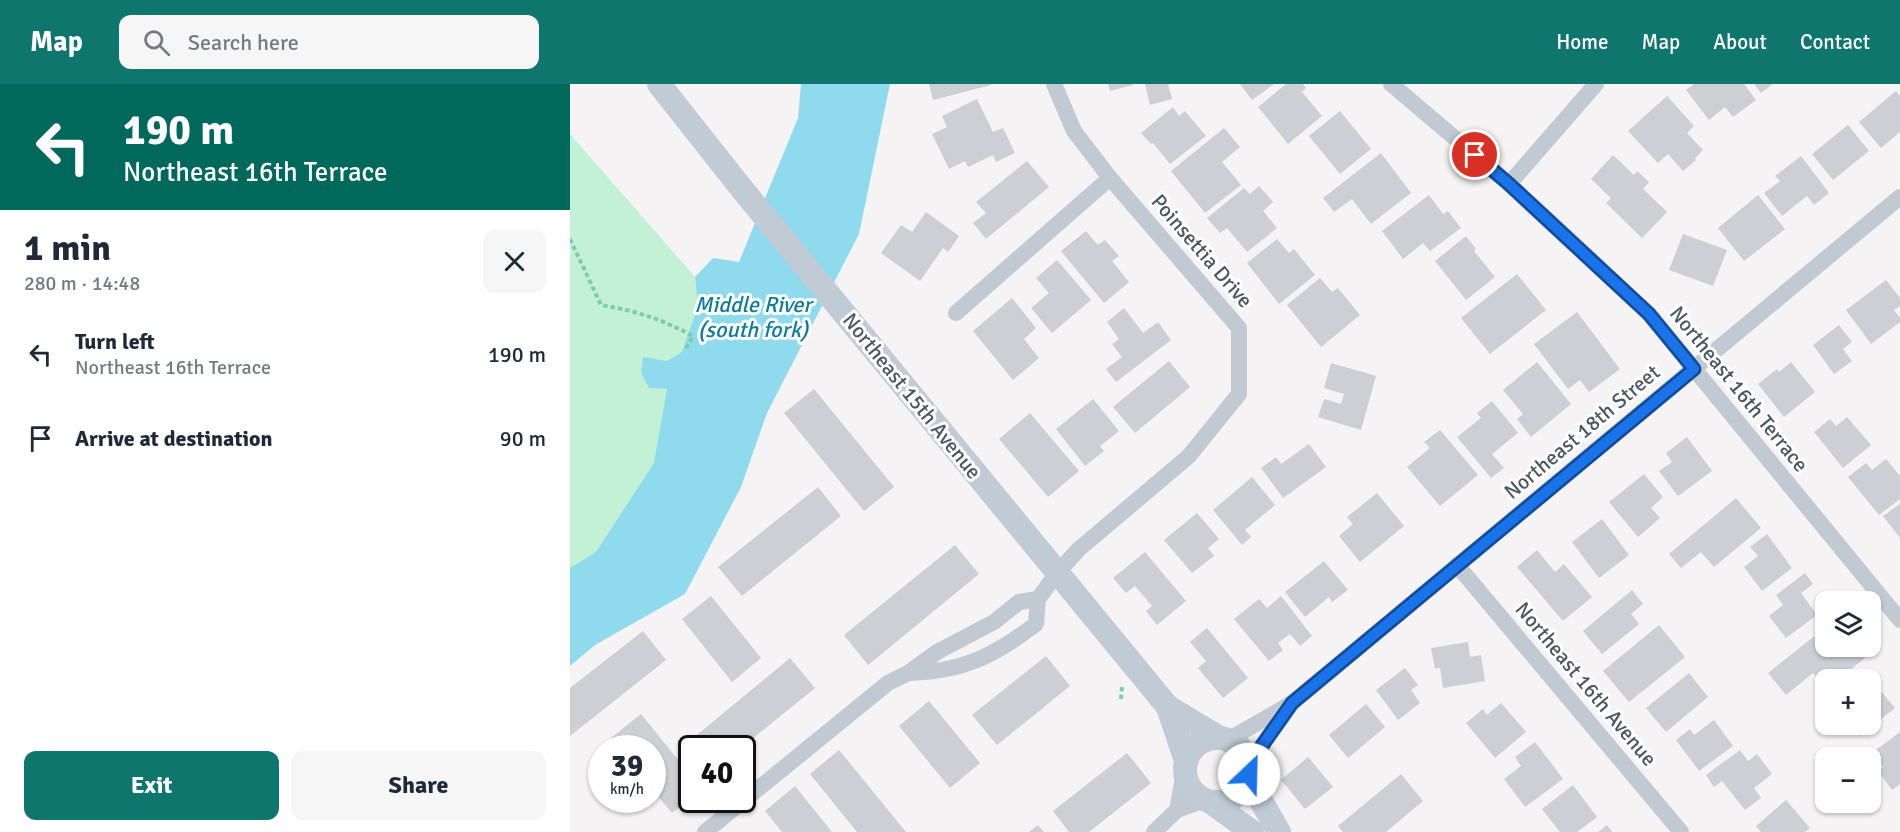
<!DOCTYPE html>
<meta charset="utf-8">
<style>
:root{--surface:#fff;--page:#f6f6f7;--text:#1f2937;--muted:#747a83;--accent:#0f766e}
body{margin:0;font-family:Signika,sans-serif;background:var(--page);color:var(--text);height:100vh;display:flex;flex-direction:column;font-size:22px;white-space:nowrap}
*{box-sizing:border-box;margin:0}
p{font-size:20px;color:var(--muted)}
.icon{flex:none;width:33px;height:33px;fill:none;stroke:currentColor;stroke-width:2;stroke-linecap:round;stroke-linejoin:round}
.map{position:relative;flex:1;overflow:hidden}
.details{display:flex;flex-direction:column;background:var(--surface);width:570px}
.details>*{flex:none}
.banner{background:#00695c;color:#fff;overflow:hidden}
.fabs{position:absolute;left:1245px;top:507px;display:grid;gap:12px}
.fabs a{display:grid;place-items:center;width:66px;height:66px;border-radius:12px;background:var(--surface);box-shadow:0 2px 4px #0004;font-size:30px}
.speed{position:absolute;left:18px;top:651px;display:flex;gap:12px;font-size:30px;font-weight:700;text-align:center}
.speed>*{display:grid;place-content:center;width:78px;height:78px;border-radius:50%;background:var(--surface);box-shadow:0 2px 4px #0004;line-height:1}
.speed small{font-size:15px;font-weight:400}
.speed .limit{border:3px solid #111;border-radius:9px;background:#fff;color:#111}
.pin{position:absolute;display:grid;place-items:center;width:51px;height:51px;color:#fff;margin:-26px;border:3px solid #fff;border-radius:50%;box-shadow:0 2px 6px #0007}
.me{position:absolute;width:66px;margin:-33px;rotate:24deg;stroke-linejoin:round;filter:drop-shadow(0 0 4px #0008)}
.turn{display:flex;align-items:center;gap:21px;height:126px;padding:0 24px;font-size:27px}
.turn .icon{width:78px;height:78px;stroke-width:2.5}
.turn b{display:block;font-size:42px;line-height:51px}
.round{display:grid;place-items:center;flex:none;width:63px;height:63px;border-radius:12px;background:var(--page)}
.headline{display:flex;align-items:center;justify-content:space-between;height:102px;padding:0 24px}
h1{font-size:36px;font-weight:700;line-height:45px}
.action{display:flex;gap:12px;margin-top:auto;padding:12px 24px}
.action a{flex:1;height:69px;border-radius:12px;background:var(--accent);color:#fff;font-size:24px;font-weight:700;line-height:69px;text-align:center}
.action a+a{background:var(--page);color:var(--text)}
ul{padding:0;list-style:none}
li{display:flex;align-items:center;gap:18px;height:84px;padding:0 24px}
li div{flex:1}
li b{display:block;font-size:22px}
li em{font-style:normal}
header{display:flex;align-items:center;gap:36px;box-sizing:border-box;height:84px;padding:0 30px;background:var(--accent);color:#fff}
header strong{font-size:28px}
nav{display:flex;gap:33px;margin-inline-start:auto;font-size:21px}
.search{width:420px;height:54px;background:var(--page);display:flex;align-items:center;gap:15px;box-sizing:border-box;padding:0 21px;border-radius:12px;color:var(--muted);font-size:22px}
main{display:flex;flex:1;min-height:0}
.map>svg:first-child{display:block}
</style>
<header>
<strong>Map</strong>
<div class="search"><svg class="icon" aria-label="search" viewBox="0 0 24 24"><circle cx="10" cy="10" r="6"/><path d="M15 15l6 6"/></svg>Search here</div>
<nav><a>Home</a><a>Map</a><a>About</a><a>Contact</a></nav>
</header>
<main>
<section class="details">
<div class="banner">
<div class="turn"><svg class="icon" aria-label="left" viewBox="0 0 24 24"><path d="M17 20v-9H6M10 6l-5 5 5 5"/></svg><div><b>190 m</b>Northeast 16th Terrace</div></div>
</div>
<div class="headline"><div><h1>1 min</h1><p>280 m · 14:48</p></div><a class="round"><svg class="icon" aria-label="close" viewBox="0 0 24 24"><path d="M6 6l12 12M18 6L6 18"/></svg></a></div>
<ul>
<li><svg class="icon" aria-label="left" viewBox="0 0 24 24"><path d="M17 20v-9H6M10 6l-5 5 5 5"/></svg><div><b>Turn left</b><p>Northeast 16th Terrace</p></div><em>190 m</em></li>
<li><svg class="icon" aria-label="arrive" viewBox="0 0 24 24"><path d="M6 21V4h12l-3 4 3 4H6"/></svg><div><b>Arrive at destination</b></div><em>90 m</em></li>
</ul>
<div class="action"><a>Exit</a><a>Share</a></div>
</section>
<div class="map">
<svg width="1330" height="748" viewBox="0 0 1330 748">
<rect width="100%" height="100%" fill="#f5f3f3"/>
<!-- green -->
<polygon fill="#c3f1d5" points="0,50 125,193 128,222 83,404 0,511"/>
<!-- water -->
<polygon fill="#90daee" points="231,0 320,0 289,150 197,329 171,403 115,510 25,561 0,582 0,484 26,468 84,379 97,305 79,304 71,289 73,273 97,277 112,268 128,222 125,193 143,174 169,178 228,34"/>
<!-- building -->
<g fill="#cdcfd5">
<polygon points="359,0 421,0 421,1 363,16"/>
<polygon points="538,0 563,0 563,1 540,7"/>
<polygon points="575,0 598,0 602,15 580,21"/>
<polygon points="670,0 704,0 682,16"/>
<polygon points="716,0 733,0 736,4 732,8 752,32 718,60 688,23"/>
<polygon points="1124,0 1174,0 1186,16 1163,33 1155,23 1139,36 1116,6"/>
<polygon points="1184,0 1203,0 1191,9"/>
<polygon points="1326,7 1330,12 1330,48 1311,64 1289,38"/>
<polygon points="1097,12 1124,42 1117,49 1133,66 1125,74 1126,76 1113,87 1098,70 1088,79 1058,47"/>
<polygon points="407,15 423,48 433,44 445,69 426,78 423,71 398,83 395,77 379,85 362,50 377,43 372,32"/>
<polygon points="603,23 609,32 615,27 636,52 600,80 583,59 581,60 571,49"/>
<polygon points="770,27 801,65 770,90 739,52"/>
<polygon points="1278,41 1299,67 1263,96 1242,70"/>
<polygon points="654,44 670,63 652,78 671,101 635,129 601,87"/>
<polygon points="811,69 841,109 801,140 782,115 764,128 753,114"/>
<polygon points="1043,71 1064,91 1067,87 1079,98 1073,105 1097,128 1072,154 1036,119 1041,114 1021,95"/>
<polygon points="1231,72 1259,109 1244,121 1237,112 1212,132 1194,109 1210,97 1205,92"/>
<polygon points="457,77 479,103 416,155 403,139 416,129 406,118"/>
<polygon points="689,102 703,118 693,127 707,144 677,168 657,144 650,149 637,134 674,104 680,110"/>
<polygon points="859,111 873,130 878,127 891,144 860,167 853,159 833,175 812,147"/>
<polygon points="1188,111 1215,145 1174,177 1148,144"/>
<polygon points="356,128 389,152 378,168 373,164 350,197 311,169 331,141 342,148"/>
<polygon points="516,147 528,161 535,156 549,172 542,177 559,198 534,219 491,167"/>
<polygon points="1113,150 1157,166 1143,202 1099,186"/>
<polygon points="896,152 906,165 904,167 925,193 896,216 865,177"/>
<polygon points="707,155 719,169 724,165 745,191 709,220 677,179"/>
<polygon points="487,176 521,216 482,249 461,224 479,209 466,194"/>
<polygon points="947,190 976,226 920,270 891,234"/>
<polygon points="750,194 762,208 768,204 790,231 751,263 717,221"/>
<polygon points="1316,196 1330,214 1330,222 1324,226 1330,234 1330,238 1301,260 1276,226"/>
<polygon points="442,214 466,244 454,255 469,274 443,296 403,247"/>
<polygon points="554,224 573,249 588,238 601,256 546,298 536,285 552,273 542,260 549,255 537,238"/>
<polygon points="1007,228 1050,285 1019,308 1010,296 998,305 964,260"/>
<polygon points="1269,241 1282,258 1273,265 1282,277 1264,290 1243,261"/>
<polygon points="599,277 620,303 565,349 543,323"/>
<polygon points="967,278 1001,320 961,353 947,335 953,330 933,306"/>
<polygon points="1221,278 1245,308 1214,333 1188,300 1207,285 1209,288"/>
<polygon points="761,279 806,292 791,346 748,333 754,315 771,320 774,310 754,304"/>
<polygon points="244,305 324,403 294,427 214,329"/>
<polygon points="523,315 549,347 530,362 534,367 515,382 486,345"/>
<polygon points="922,317 948,349 922,370 934,384 921,394 887,353 911,334 907,329"/>
<polygon points="460,329 509,387 478,413 429,355"/>
<polygon points="1277,333 1301,361 1273,384 1244,348 1260,335 1266,342"/>
<polygon points="870,346 908,391 870,422 837,383 860,364 854,358"/>
<polygon points="1117,353 1142,387 1108,412 1089,387 1102,378 1096,369"/>
<polygon points="739,360 756,383 713,414 691,384 706,373 711,380"/>
<polygon points="1316,375 1330,392 1330,415 1309,431 1278,393 1296,379 1302,386"/>
<polygon points="1074,390 1093,413 1081,424 1090,434 1068,453 1039,418"/>
<polygon points="682,393 705,421 675,446 681,453 672,461 643,426"/>
<polygon points="248,403 271,432 172,512 148,483"/>
<polygon points="807,409 834,442 790,478 769,452 783,440 777,433"/>
<polygon points="1166,414 1191,444 1144,483 1131,468 1111,484 1099,470"/>
<polygon points="1330,420 1330,454 1313,432"/>
<polygon points="627,429 649,455 638,464 644,472 622,489 594,456"/>
<polygon points="1032,435 1059,471 1029,494 1002,458"/>
<polygon points="1197,450 1222,484 1192,507 1174,483 1188,472 1180,463"/>
<polygon points="385,461 409,490 298,581 274,551"/>
<polygon points="967,466 985,488 994,480 1022,513 993,537 947,483"/>
<polygon points="575,468 616,517 587,541 576,527 582,522 565,502 556,509 543,494"/>
<polygon points="754,477 778,506 762,518 759,513 735,533 715,508"/>
<polygon points="1235,489 1243,500 1231,509 1247,531 1216,554 1199,532 1213,521 1206,511"/>
<polygon points="1062,506 1073,520 1061,530 1069,540 1032,570 1013,547"/>
<polygon points="141,512 191,574 162,598 112,535"/>
<polygon points="711,512 742,552 730,562 720,550 708,559 713,566 699,577 664,535 689,515 697,524"/>
<polygon points="1089,541 1115,573 1059,618 1033,587"/>
<polygon points="1256,543 1256,562 1287,562 1296,573 1268,596 1256,596 1256,604 1243,589 1216,611 1198,589"/>
<polygon points="637,544 678,594 653,614 628,584 636,577 620,558"/>
<polygon points="73,547 96,576 0,652 0,604"/>
<polygon points="898,558 900,573 911,571 915,597 873,604 870,584 865,585 861,564"/>
<polygon points="476,572 500,602 427,661 402,631"/>
<polygon points="220,574 245,604 171,664 130,664 122,655"/>
<polygon points="835,584 848,601 841,606 850,619 828,636 806,606"/>
<polygon points="1295,588 1325,624 1290,652 1281,640 1300,640 1300,596 1285,596"/>
<polygon points="1119,589 1138,613 1096,648 1076,624"/>
<polygon points="359,617 410,679 380,704 329,642"/>
<polygon points="931,619 956,648 925,674 896,639 913,625 917,631"/>
<polygon points="796,620 815,643 778,674 759,651"/>
<polygon points="71,630 122,693 122,713 102,729 82,705 82,664 50,664 41,654"/>
<polygon points="1144,636 1163,662 1129,687 1106,656 1120,645 1124,651"/>
<polygon points="1330,648 1330,700 1322,706 1308,687 1313,683 1302,669"/>
<polygon points="965,658 993,695 955,723 934,695 951,682 945,673"/>
<polygon points="269,666 336,748 287,748 240,690"/>
<polygon points="1170,666 1178,677 1187,670 1202,690 1184,704 1191,714 1175,726 1152,697 1144,703 1136,691"/>
<polygon points="557,669 581,699 519,748 499,748 483,727"/>
<polygon points="738,673 763,703 735,725 711,696"/>
<polygon points="831,690 853,717 816,748 773,748 768,742"/>
<polygon points="1003,701 1027,733 1007,748 990,748 972,725"/>
<polygon points="225,702 262,748 212,748 195,727"/>
<polygon points="1216,716 1240,744 1235,748 1191,748 1186,742"/>
<polygon points="468,741 474,748 459,748"/>
<polygon points="1037,741 1042,748 1028,748"/>
</g>
<g fill="none" stroke-linecap="round" stroke-linejoin="round">
<!-- path -->
<g stroke="#7ad0a6" stroke-width="4" stroke-dasharray="4.5 3" stroke-linecap="butt">
<path d="M0 155 31 221C67 227 91 235 123 252L116 264"/>
<polyline points="551,615 552,603"/>
</g>
<!-- street -->
<g stroke="#c1cad2" stroke-width="16">
<polyline points="821,0 939,100 1079,230 1330,536"/>
<polyline points="939,100 1026,0"/>
<polyline points="386,229 540,94"/>
<polyline points="887,481 1111,748"/>
<path d="M338 589C392 588 424 572 466 540L468 515 487 489 509 465 619 372 669 310V244L540 94 504 47 484 0"/>
<polyline points="722,619 1330,113"/>
<polyline points="658,656 722,619 679,680"/>
<polyline points="614,688 607,726 635,716"/>
<polyline points="135,748 318,599 338,589 367,568 424,538 449,518 468,515"/>
<polyline points="584,748 607,726"/>
</g>
<!-- secondary -->
<g stroke="#c1cbd6" stroke-width="24">
<polyline points="89,0 172,105 598,623 650,654"/>
<polyline points="598,623 616,677"/>
<circle cx="647" cy="686" r="32"/>
<polyline points="679,690 687,710 709,748"/>
<polyline points="641,718 682,748"/>
</g>
</g>
<g fill="none" stroke-linecap="round" stroke-linejoin="round">
<!-- route casing -->
<g stroke="#114b97" stroke-width="15">
<polyline id="route" points="679,690 679,680 722,619 1124,285 1079,230 939,100 905,71"/>
</g>
<!-- route -->
<use href="#route" stroke="#1a73e8" stroke-width="10"/>
</g>
<g text-anchor="middle" dominant-baseline="central" stroke-width="6" stroke-linejoin="round" paint-order="stroke">
<!-- street labels -->
<g font-size="21" fill="#4a5661" stroke="#fff">
<text transform="translate(632 167) rotate(49)">Poinsettia Drive</text>
<text transform="translate(1169 305) rotate(51)">Northeast 16th Terrace</text>
<text transform="translate(342 312) rotate(51)">Northeast 15th Avenue</text>
<text transform="translate(1012 348) rotate(-40)">Northeast 18th Street</text>
<text transform="translate(1016 600) rotate(50)">Northeast 16th Avenue</text>
</g>
<!-- water labels -->
<g font-size="22" font-style="italic" fill="#0c7c9b" stroke="#fff">
<text x="183" y="220">Middle River<tspan x="183" dy="25">(south fork)</tspan></text>
</g>
</g>
</svg>
<div class="fabs">
<a><svg class="icon" aria-label="layers" viewBox="0 0 24 24"><path d="M12 4l9 5-9 5-9-5zM3 14l9 5 9-5"/></svg></a>
<a>+</a>
<a>−</a>
</div>
<div class="speed"><div>39<small>km/h</small></div><div class="limit">40</div></div>
<div class="pin" style="left:905px;top:71px;background:#d93025"><svg class="icon" aria-label="arrive" viewBox="0 0 24 24"><path d="M6 21V4h12l-3 4 3 4H6"/></svg></div>
<svg class="me" style="left:679px;top:690px" viewBox="-20 -20 40 40"><circle r="19" fill="#fff"/><path d="M0-13L10 11 0 6-10 11z" fill="#1a73e8"/></svg>
</div>
</main>
